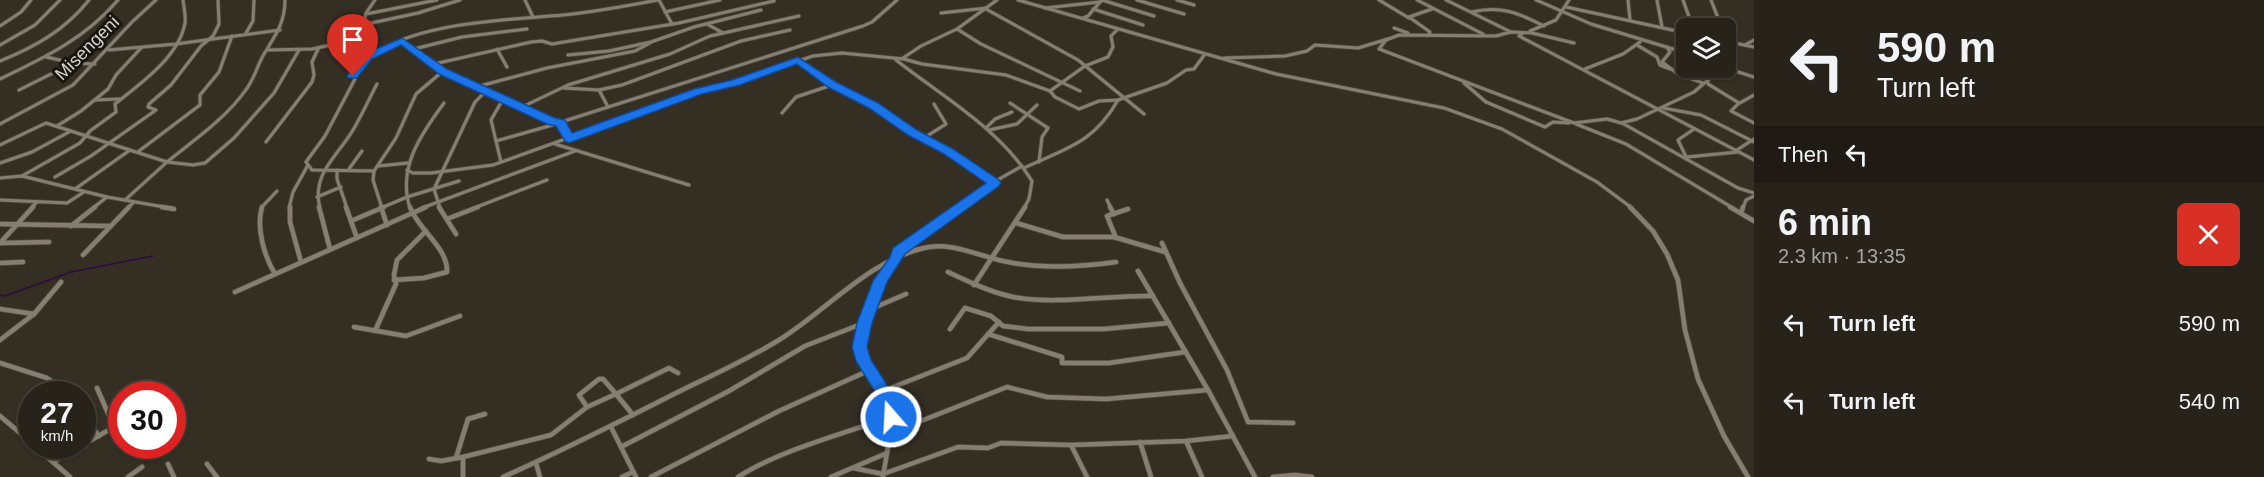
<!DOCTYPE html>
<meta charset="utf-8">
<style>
:root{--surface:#27221a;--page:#332f27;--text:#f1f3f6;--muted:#a4a4a2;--line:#433f39}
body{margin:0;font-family:Helvetica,sans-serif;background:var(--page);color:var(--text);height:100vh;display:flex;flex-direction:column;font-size:22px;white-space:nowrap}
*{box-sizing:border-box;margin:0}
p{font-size:20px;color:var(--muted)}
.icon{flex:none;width:33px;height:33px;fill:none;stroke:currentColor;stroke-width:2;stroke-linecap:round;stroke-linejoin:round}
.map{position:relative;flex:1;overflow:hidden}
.drawer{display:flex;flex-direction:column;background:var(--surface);width:510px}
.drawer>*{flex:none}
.guide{background:#27221a;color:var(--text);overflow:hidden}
.fabs{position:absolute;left:1676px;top:18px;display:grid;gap:12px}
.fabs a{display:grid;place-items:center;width:60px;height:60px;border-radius:9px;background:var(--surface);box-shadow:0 2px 4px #0004,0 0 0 2px var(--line);font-size:30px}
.speed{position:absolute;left:18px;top:381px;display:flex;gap:12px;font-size:30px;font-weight:700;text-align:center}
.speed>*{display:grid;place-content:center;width:78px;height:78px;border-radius:50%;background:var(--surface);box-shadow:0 2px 4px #0004,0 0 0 2px var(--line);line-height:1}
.speed small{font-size:15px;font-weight:400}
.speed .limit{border:9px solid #d22;background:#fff;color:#111}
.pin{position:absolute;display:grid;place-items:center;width:51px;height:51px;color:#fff;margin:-62px -26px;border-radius:50% 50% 50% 0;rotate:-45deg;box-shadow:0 0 6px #0007}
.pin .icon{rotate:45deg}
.me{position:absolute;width:66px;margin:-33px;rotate:341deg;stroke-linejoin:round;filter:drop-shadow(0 0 4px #0008)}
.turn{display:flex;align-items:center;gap:21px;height:126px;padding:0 24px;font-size:27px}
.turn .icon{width:78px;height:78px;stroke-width:2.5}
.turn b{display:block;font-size:42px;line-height:51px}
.then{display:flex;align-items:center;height:57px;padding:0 24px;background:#0003;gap:12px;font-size:22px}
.round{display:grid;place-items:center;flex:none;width:63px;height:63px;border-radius:9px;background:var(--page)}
.head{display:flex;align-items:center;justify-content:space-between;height:102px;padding:0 24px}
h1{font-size:36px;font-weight:700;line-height:45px}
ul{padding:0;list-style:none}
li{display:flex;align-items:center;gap:18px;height:78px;padding:0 24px}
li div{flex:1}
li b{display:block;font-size:22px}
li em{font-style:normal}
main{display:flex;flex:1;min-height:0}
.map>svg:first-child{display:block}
</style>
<main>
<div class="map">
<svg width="1754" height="477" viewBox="0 0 1754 477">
<rect width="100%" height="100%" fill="#342e23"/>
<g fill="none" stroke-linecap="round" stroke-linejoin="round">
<!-- stream -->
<polyline stroke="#31093f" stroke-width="1.5" points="0,295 5,296 71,272 153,256"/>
<!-- street-far1 casing -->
<g stroke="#504b42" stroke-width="4.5">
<g id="street-far1">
<path d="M285 0C285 23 275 36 264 54 257 66 254 80 245 91 225 119 194 140 167 162L193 165 205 163 234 138 274 93 299 50"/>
<polyline points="525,0 533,17"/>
<polyline points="659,0 672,24"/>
<polyline points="997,0 957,29 981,44 1080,91"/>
<polyline points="1018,0 1276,74 1444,108 1502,129 1597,182 1632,208"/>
<polyline points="1102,0 1154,16"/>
<polyline points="1137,0 1184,14"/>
<polyline points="1177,0 1194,5"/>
<polyline points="1379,0 1409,18"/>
<polyline points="1417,0 1483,34"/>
<polyline points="1446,0 1511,32"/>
<polyline points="1536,0 1591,24 1686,53"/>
<polyline points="1628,0 1630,20"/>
<polyline points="1657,0 1662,27"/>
<polyline points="1683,0 1693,28"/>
<polyline points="1711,0 1722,28"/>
<polyline points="1566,7 1686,33"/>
<polyline points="1045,8 1100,2"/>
<polyline points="986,9 1078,60 1144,114"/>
<polyline points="1093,9 1143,25"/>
<polyline points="665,12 720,0"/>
<path d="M1472 12C1500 5 1519 13 1544 26"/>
<polyline points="366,13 375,0"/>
<polyline points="941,13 987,8"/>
<polyline points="1083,18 1088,16 1101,1"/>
<polyline points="707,24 723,33"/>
<polyline points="362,25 418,13 460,0"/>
<polyline points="0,26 21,12 31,0"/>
<polyline points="1394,28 1408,33"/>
<polyline points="1530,31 1556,20 1569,0"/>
<polyline points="246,33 253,21 254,0"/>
<polyline points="1523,33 1519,36 1754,160"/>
<polyline points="1428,35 1430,32 1409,17 1432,9"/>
<polyline points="402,41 443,71 558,123 863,26 872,22 897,0"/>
<polyline points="1725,41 1754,47"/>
<polyline points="1574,43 1532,33 1511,32 1496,36 1399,35 1386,40 1379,49 1574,123 1607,119 1621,123 1637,119 1694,92 1709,79 1730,67 1733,61 1725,36"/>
<polyline points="0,45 35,25 60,0"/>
<polyline points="1637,45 1657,57 1660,65 1670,69"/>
<polyline points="1745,45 1754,40"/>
<polyline points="414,49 462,37 527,29"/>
<polyline points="497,49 507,67"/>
<polyline points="1668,49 1670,52 1662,62 1678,74 1703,83"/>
<polyline points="109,50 176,44 280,30"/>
<polyline points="267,50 312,49 354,40 358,37 366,14 437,0"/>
<polyline points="568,55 609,51 651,42 694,27 761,10"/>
<polyline points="46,57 73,63 95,64"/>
<polyline points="903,58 921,46 957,29"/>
<polyline points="1224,58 1285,56 1307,51 1315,45 1358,48 1388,39"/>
<path d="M896 60C943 97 999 128 1032 181L1029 199 1024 208"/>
<path d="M0 61C35 47 65 30 89 0"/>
<polyline points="799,61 832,84 949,151 994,182 958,208"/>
<polyline points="434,64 531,42 542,41 552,44 679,23 774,1"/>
<polyline points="1585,69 1623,54 1640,42"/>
<polyline points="1729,69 1754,77"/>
<path d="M0 79C44 58 86 38 118 0"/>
<polyline points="1708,81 1708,84 1739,103"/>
<polyline points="1464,83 1486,102 1545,127 1553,122 1569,123"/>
<polyline points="476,87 547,68 635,51 650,43"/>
<polyline points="564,88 599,90 622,85 741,41 790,30"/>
<polyline points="19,90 73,63"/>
<polyline points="599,90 608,107"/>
<polyline points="1050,91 1085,66 1108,57 1113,47 1111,36 1117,30"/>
<polyline points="1754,95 1738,104 1731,111 1754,123"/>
<polyline points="95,100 120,99"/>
<polyline points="1010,103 1048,128 1042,137 1039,162"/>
<polyline points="522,107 568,85 670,54 710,36 799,16"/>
<polyline points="1663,108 1701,115 1754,142"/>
<polyline points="782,113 796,97 832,85"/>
<polyline points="561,123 569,139"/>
<polyline points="1622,123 1738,188 1754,193"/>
<polyline points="0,124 73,85 132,22 156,0"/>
<polyline points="1576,124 1626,144 1733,208"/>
<polyline points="57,126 81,111 108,89 116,75 141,48"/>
<polyline points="986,128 995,119 1012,112"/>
<polyline points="989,130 1017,124 1037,105"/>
<polyline points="924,138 946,124 934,104"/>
<polyline points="496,141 556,124"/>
<polyline points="266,142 312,82 314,75 312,62 318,49"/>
<polyline points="555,144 689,185"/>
<polyline points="0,145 46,123 167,162 125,200"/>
<polyline points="1737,150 1754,139"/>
<polyline points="139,151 200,105 200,95 219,72 232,36"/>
<polyline points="1687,157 1738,152"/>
<polyline points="1687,159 1678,140 1694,129"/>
<polyline points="501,162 491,120 503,99"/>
<polyline points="0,163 32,152 69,132"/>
<polyline points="378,166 408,163"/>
<path d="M1024 168C1066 148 1093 144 1118 100"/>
<polyline points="349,169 362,151"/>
<polyline points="337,170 337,179 347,208"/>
<polyline points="407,170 413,173 431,173 493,165 698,91 736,82 813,56 842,53 904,59 922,64 1006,75 1050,91 1055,97 1079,109 1099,101 1118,100 1167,83 1186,70 1194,69 1205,54"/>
<path d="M374 171 312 170 306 162 325 136 355 79 353 76C358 70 362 63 368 59 411 22 508 20 563 15 595 12 626 6 658 0"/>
<path d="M22 176 80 143 90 131 116 112 115 104C140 84 179 57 185 23 186 16 184 8 183 0"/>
<polyline points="55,177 91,156 156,110 148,107 149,104 171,85 201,46 213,36 219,24 218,0"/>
<polyline points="0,178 22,176 107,197 170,208"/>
<polyline points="994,182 1022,166"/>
<polyline points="75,189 130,150"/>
<polyline points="317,197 341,187"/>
<polyline points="0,200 67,203 84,192"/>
<polyline points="1107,200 1111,208"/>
<polyline points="31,208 37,202"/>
<polyline points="93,208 107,197"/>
<polyline points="128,208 134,202"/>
<polyline points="261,208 277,191"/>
<polyline points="289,208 293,192 308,165"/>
<path d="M320 208C311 174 337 157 353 130 362 115 369 99 377 84"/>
<polyline points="381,208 407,197 459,181"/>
<polyline points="382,208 373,180 374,171 396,138 416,94 443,71"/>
<path d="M410 208C397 168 421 134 444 103"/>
<polyline points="422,208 575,151"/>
<polyline points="440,208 434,189 475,102 486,91"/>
<polyline points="474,208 547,180"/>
<polyline points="1743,208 1746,200 1754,196"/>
</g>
</g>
<!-- street casing -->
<g stroke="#504b42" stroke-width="6">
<g id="street">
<polyline points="162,207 174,209"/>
<path d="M262 207C256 227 264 256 275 274"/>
<polyline points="290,207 290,222 301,262"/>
<polyline points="319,207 330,249"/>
<polyline points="346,207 357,238"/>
<polyline points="381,207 387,225"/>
<polyline points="439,207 456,234"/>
<polyline points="1110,207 1114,214"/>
<polyline points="1630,207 1653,231 1667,254 1678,280 1685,330 1698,379 1724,436 1748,477"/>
<polyline points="1730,207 1754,221"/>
<polyline points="1741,213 1743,207"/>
<polyline points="447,219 478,207"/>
<polyline points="351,221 384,207"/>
<polyline points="1016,223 1063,237 1114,237 1165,252"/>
<polyline points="0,224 109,226"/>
<polyline points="71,226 95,207"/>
<polyline points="1116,238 1107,216 1128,209"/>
<polyline points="0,243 33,207"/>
<polyline points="1,243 49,242"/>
<polyline points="1162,243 1180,283 1227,370 1248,422 1293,423"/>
<polyline points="83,255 129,207"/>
<polyline points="0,263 23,262"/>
<polyline points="1138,271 1208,390 1255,477"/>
<path d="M948 272C969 282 990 292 1013 297 1059 305 1107 295 1153 296"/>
<path d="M394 280 424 278 447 272C448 247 418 230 410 207"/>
<polyline points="974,285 1025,207"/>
<polyline points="235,292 426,207"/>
<polyline points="0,309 34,314 0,340"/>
<polyline points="871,309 906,294"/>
<polyline points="34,314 61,282"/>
<polyline points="354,327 406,336 460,316"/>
<polyline points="950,329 965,308 991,316 1003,326 1028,329 1104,329 1169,323"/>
<polyline points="375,331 396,284 394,275 397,260 426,231"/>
<polyline points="988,334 1062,357 1062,363 1109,363 1185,352"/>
<polyline points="0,363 47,378 69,394"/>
<polyline points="883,391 967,358 999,322"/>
<polyline points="587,407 579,395 599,379 603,379 616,394 669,368 678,373"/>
<polyline points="82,414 99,436"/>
<polyline points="0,416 32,443"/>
<polyline points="611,427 636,477"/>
<polyline points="893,432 1007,387 1047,397 1106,399 1208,390"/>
<polyline points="1186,441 1202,477"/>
<polyline points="1140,442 1151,477"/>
<polyline points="1071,445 1087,477"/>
<polyline points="34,446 53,462 114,427 97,388"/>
<polyline points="621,447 729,391 805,346 864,323"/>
<polyline points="463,457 463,477"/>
<polyline points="456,458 468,419 485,414"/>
<polyline points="429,459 441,461 463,457 551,435 587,407 616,394 633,415"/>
<polyline points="53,462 70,477"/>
<polyline points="536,463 540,477"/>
<polyline points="168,464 174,477"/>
<polyline points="207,464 217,477"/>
<polyline points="853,468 883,474 958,447 988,448 1001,443 1071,445 1186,441 1233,436"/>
<polyline points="128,477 142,467"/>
<path d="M503 477C564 450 623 420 682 390 715 374 748 359 779 340 826 311 868 261 924 248 952 241 980 257 1008 262 1043 269 1080 267 1116 262"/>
<polyline points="622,477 633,472"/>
<polyline points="651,477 779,411 870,370"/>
<path d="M738 477C778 451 845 433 891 417"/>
<polyline points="831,477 887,453"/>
<polyline points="883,477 892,422 887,400 861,353 863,324 874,297 898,252 960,207"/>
<polyline points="1273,477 1295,475 1312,477"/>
</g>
</g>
<!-- street-far1 -->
<use href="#street-far1" stroke="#857e71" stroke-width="3"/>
<!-- street -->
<use href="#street" stroke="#857e71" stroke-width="4.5"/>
</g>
<!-- route -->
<polygon fill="#1a73e8" stroke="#114b97" stroke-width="1.5" points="402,38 447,69 555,118 565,120 572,133 694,89 732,80 798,57 836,82 878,103 917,130 953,149 999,180 1001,183 999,186 905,254 887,282 872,323 867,347 871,360 891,391 899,417 897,421 891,423 885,421 876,393 856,361 852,347 857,323 873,281 890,257 893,248 986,183 944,154 908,135 869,108 828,87 797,64 740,85 702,94 569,143 565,141 556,126 547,124 439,74 401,45 372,59 357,78 349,78 347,76 364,54"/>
<g text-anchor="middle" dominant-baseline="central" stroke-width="6" stroke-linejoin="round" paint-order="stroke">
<!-- street labels -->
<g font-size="18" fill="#d9d5ce" stroke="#191611">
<text transform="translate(87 48) rotate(-45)">Misengeni</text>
</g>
</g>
</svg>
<div class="fabs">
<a><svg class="icon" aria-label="layers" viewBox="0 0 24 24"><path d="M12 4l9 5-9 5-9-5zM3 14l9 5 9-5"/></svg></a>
</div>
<div class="speed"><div>27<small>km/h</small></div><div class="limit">30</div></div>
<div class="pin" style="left:353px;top:76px;background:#d93025"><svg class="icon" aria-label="arrive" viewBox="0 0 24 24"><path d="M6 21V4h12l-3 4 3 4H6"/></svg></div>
<svg class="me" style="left:891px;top:417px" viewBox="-20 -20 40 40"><circle r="17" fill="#1a73e8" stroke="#fff" stroke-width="3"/><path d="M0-11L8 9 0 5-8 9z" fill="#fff"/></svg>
</div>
<section class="drawer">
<div class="guide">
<div class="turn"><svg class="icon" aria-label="left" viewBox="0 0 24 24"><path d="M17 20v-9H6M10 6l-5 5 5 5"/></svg><div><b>590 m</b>Turn left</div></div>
<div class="then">Then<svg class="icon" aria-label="left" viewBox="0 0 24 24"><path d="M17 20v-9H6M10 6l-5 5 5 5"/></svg></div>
</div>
<div class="head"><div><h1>6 min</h1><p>2.3 km · 13:35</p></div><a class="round" style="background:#d93025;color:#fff"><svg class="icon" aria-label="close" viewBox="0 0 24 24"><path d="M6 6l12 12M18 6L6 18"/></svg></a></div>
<ul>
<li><svg class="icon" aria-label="left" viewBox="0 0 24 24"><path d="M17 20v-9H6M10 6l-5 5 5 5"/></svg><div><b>Turn left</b></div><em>590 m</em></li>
<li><svg class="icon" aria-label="left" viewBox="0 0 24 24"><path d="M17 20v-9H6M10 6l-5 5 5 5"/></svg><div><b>Turn left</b></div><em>540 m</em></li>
</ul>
</section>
</main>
